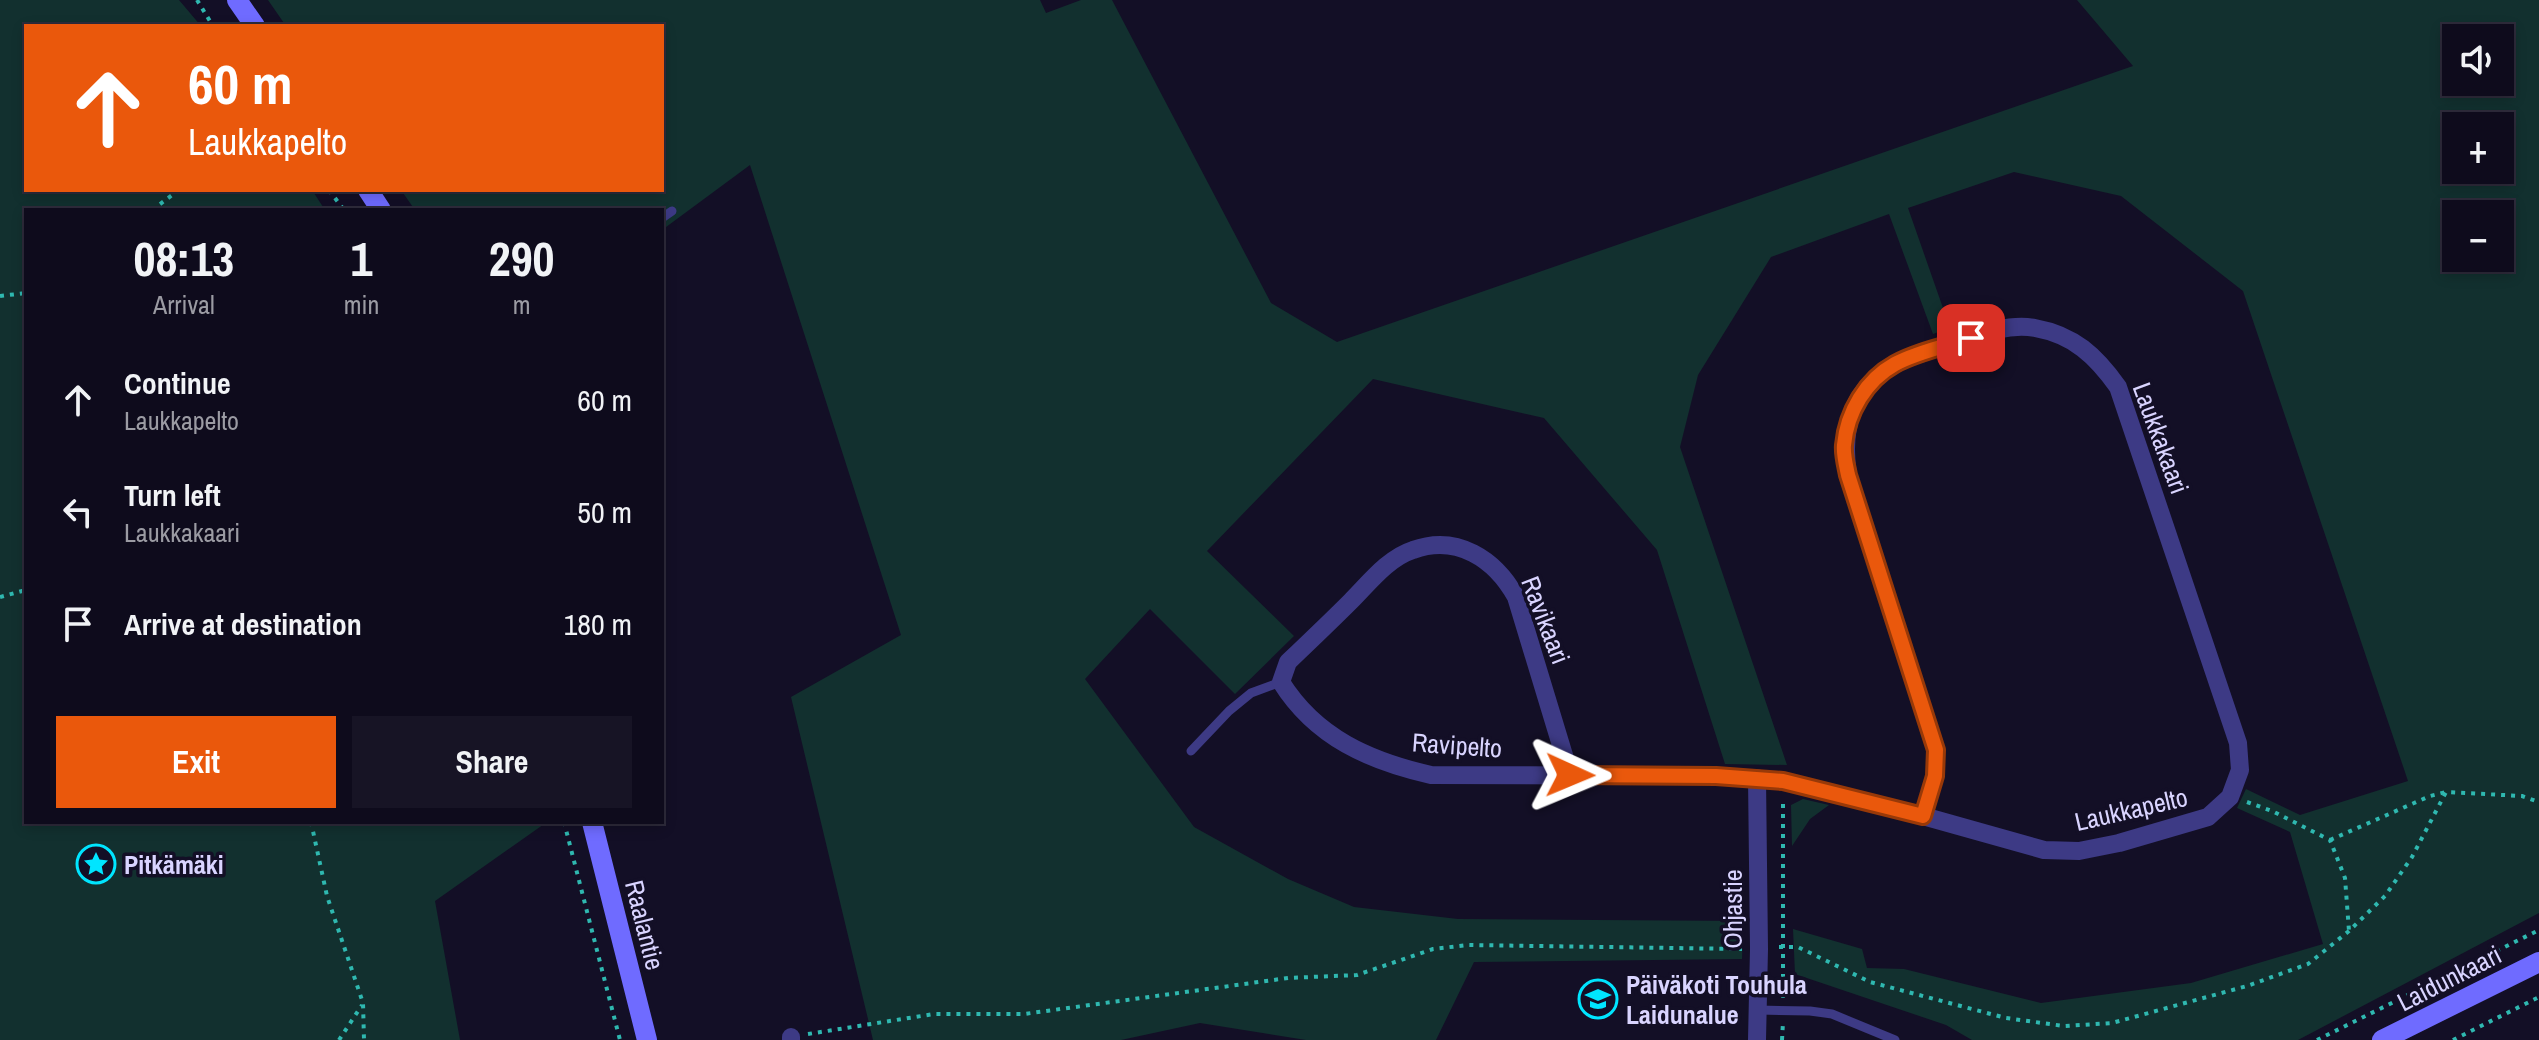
<!DOCTYPE html>
<meta charset="utf-8">
<style>
:root{--surface:#0e0b1c;--page:#171425;--text:#f1f3f6;--muted:#9b9ba3;--line:#2e2b3b;--accent:#ea580c}
body{margin:0;font-family:"Archivo Narrow",sans-serif;background:var(--page);color:var(--text);height:100vh;display:flex;flex-direction:column;font-size:30px;white-space:nowrap}
*{box-sizing:border-box;margin:0}
p{font-size:26px;color:var(--muted)}
.icon{flex:none;width:44px;height:44px;fill:none;stroke:currentColor;stroke-width:2;stroke-linecap:round;stroke-linejoin:round}
.map{position:relative;flex:1;overflow:hidden}
.side{position:absolute;left:24px;top:208px;width:640px;height:616px;display:flex;flex-direction:column;background:var(--surface);border-radius:0px;box-shadow:0 4px 12px #0003,0 0 0 2px var(--line)}
.side>*{flex:none}
.guide{position:absolute;left:24px;top:24px;width:640px;height:168px;border-radius:0px;box-shadow:0 4px 12px #0003,0 0 0 2px var(--line);background:#ea580c;color:#fff;overflow:hidden}
.buttons{position:absolute;left:2442px;top:24px;display:grid;gap:16px}
.buttons a{display:grid;place-items:center;width:72px;height:72px;border-radius:0px;background:var(--surface);box-shadow:0 4px 12px #0003,0 0 0 2px var(--line);font-size:40px}
.pin{position:absolute;display:grid;place-items:center;width:68px;height:68px;color:#fff;margin:-34px;border-radius:16px;box-shadow:0 4px 12px #0006}
.me{position:absolute;width:88px;margin:-44px;rotate:91deg;stroke-linejoin:round;filter:drop-shadow(0 0 6px #0008)}
.turn{display:flex;align-items:center;gap:28px;height:168px;padding:0 32px;font-size:36px}
.turn .icon{width:104px;height:104px;stroke-width:2.5}
.turn b{display:block;font-size:56px;line-height:68px}
.eta{display:flex;justify-content:space-evenly;align-items:center;height:136px;text-align:center}
.eta b{font-size:48px;font-weight:700;line-height:56px}
.action{display:flex;gap:16px;margin-top:auto;padding:16px 32px}
.action a{flex:1;height:92px;border-radius:0px;background:var(--accent);color:#fff;font-size:32px;font-weight:700;line-height:92px;text-align:center}
.action a+a{background:var(--page);color:var(--text)}
ul{padding:0;list-style:none}
li{display:flex;align-items:center;gap:24px;height:112px;padding:0 32px}
li div{flex:1}
li b{display:block;font-size:30px}
li em{font-style:normal}
.map>svg:first-child{display:block}
</style>
<div class="map">
<svg width="2539" height="1040" viewBox="0 0 2539 1040">
<rect width="100%" height="100%" fill="#130f26"/>
<!-- green -->
<g fill="#12302f" fill-rule="evenodd">
<polygon points="0,0 179,0 201,26 26,26 26,190 312,190 325,210 26,210 26,822 547,822 435,901 460,1040 0,1040"/>
<path d="M268 0H1040L1046 13 1081 0H1112L1271 303 1337 342 2133 66 2077 0H2539V913L2298 1040H1972L1946 1025 1795 974 1793 929 1862 949 1867 968 1904 969 2041 1003 2191 983 2323 944 2290 832 2237 808 2246 789 2300 815 2408 781 2243 291 2121 196 2014 172 1908 208 1950 328 1933 334 1889 214 1771 257 1698 375 1680 447 1787 765 1725 764 1657 550 1544 418 1373 379 1207 551 1294 636 1235 694 1150 609 1085 679 1194 827 1288 879 1354 907 1458 919 1743 921 1742 959 1474 962 1436 1040H1306L1200 1023 1121 1040H873L791 697 901 635 750 165 662 230V210H415L401 190H662V26H286ZM2456 38H2500V82H2456ZM2456 126H2500V170H2456ZM2456 214H2500V258H2456Z"/>
<polygon points="1803,799 1829,805 1810,819 1792,846 1791,805"/>
</g>
<g fill="none" stroke-linecap="round" stroke-linejoin="round">
<!-- path -->
<g stroke="#2fb8b0" stroke-width="4" stroke-dasharray="4 6" stroke-linecap="butt">
<polyline points="197,0 213,26"/>
<polyline points="329,190 344,210"/>
<polyline points="152,210 179,190"/>
<polyline points="0,296 26,293"/>
<polyline points="0,597 26,590"/>
<polyline points="2247,802 2272,811 2330,840 2345,878 2349,931"/>
<polyline points="311,822 327,896 363,1003 364,1040"/>
<polyline points="564,822 620,1040"/>
<polyline points="2330,840 2430,796 2446,792"/>
<polyline points="1779,947 1798,947 1870,982 2006,1018 2064,1026 2112,1023 2247,986 2308,964 2349,931 2385,896 2412,857 2446,792 2522,796 2539,802"/>
<polyline points="1783,998 1783,798"/>
<polyline points="808,1034 934,1014 1024,1014 1288,978 1357,975 1433,949 1468,945 1742,949"/>
<polyline points="339,1040 362,1005"/>
<polyline points="1782,1040 1783,1022"/>
<polyline points="2317,1040 2539,930"/>
<polyline points="2453,1040 2539,997"/>
</g>
<!-- lane -->
<g stroke="#3d3a85" stroke-width="9">
<polyline points="662,218 672,211"/>
<polyline points="1191,751 1229,711 1251,693 1281,682"/>
<polyline points="1758,1010 1810,1011 1832,1014 1895,1040"/>
</g>
<!-- street -->
<g stroke="#3d3a85" stroke-width="18">
<path d="M1570 775 1516 597C1495 559 1457 534 1413 550 1388 558 1369 583 1351 601 1330 622 1309 642 1288 662L1281 682C1316 738 1370 761 1431 775L1716 776 1783 781 1923 816 2044 850 2079 851 2119 843 2208 817 2230 797 2240 770 2238 743 2118 387C2096 356 2074 335 2035 328 2007 323 1978 335 1952 344 1933 350 1911 355 1894 365 1851 390 1841 429 1848 475L1936 750 1935 776 1923 816"/>
<polyline points="791,1040 791,1037"/>
<polyline points="1757,1040 1759,949 1757,778"/>
</g>
<!-- secondary -->
<g stroke="#6f6bff" stroke-width="20">
<polyline points="237,0 255,26"/>
<polyline points="368,190 381,210"/>
<polyline points="592,822 647,1040"/>
<polyline points="2382,1040 2539,962"/>
</g>
</g>
<g fill="none" stroke-linecap="round" stroke-linejoin="round">
<!-- route casing -->
<g stroke="#983908" stroke-width="20">
<path id="route" d="M1570 775 1716 776 1783 781 1923 816 1935 776 1936 750 1848 475C1846 465 1843 454 1844 445 1847 412 1866 380 1895 364 1917 352 1946 346 1971 338"/>
</g>
<!-- route -->
<use href="#route" stroke="#ea580c" stroke-width="14"/>
</g>
<!-- icons -->
<defs>
<g id="sight-ring" transform="scale(2)"><circle r="9.5" fill="#130f26" stroke="#00e5ff" stroke-width="1.5"/><path d="M0-6L1.8-2.2L6-1.7L2.9 1.2L3.7 5.4L0 3.3L-3.7 5.4L-2.9 1.2L-6-1.7L-1.8-2.2Z" fill="#00e5ff"/></g>
<g id="school-ring" transform="scale(2)"><circle r="9.5" fill="#130f26" stroke="#00e5ff" stroke-width="1.5"/><path d="M0-5L7-2L0 1L-7-2ZM-4 1L0 2.5L4 1V4Q0 6-4 4Z" fill="#00e5ff"/></g>
</defs>
<g fill-rule="evenodd">
<use href="#sight-ring" x="96" y="864"/>
<use href="#school-ring" x="1598" y="999"/>
</g>
<g text-anchor="middle" dominant-baseline="central" stroke-width="7" stroke-linejoin="round" paint-order="stroke">
<!-- street labels -->
<g font-size="26" fill="#d9d4ff" stroke="#130f26">
<text transform="translate(2161 438) rotate(70)">Laukkakaari</text>
<text transform="translate(1546 620) rotate(69)">Ravikaari</text>
<text transform="translate(1457 745) rotate(4)">Ravipelto</text>
<text transform="translate(2131 809) rotate(-13)">Laukkapelto</text>
<text transform="translate(1732 909) rotate(-90)">Ohjastie</text>
<text transform="translate(645 925) rotate(76)">Raalantie</text>
<text transform="translate(2449 978) rotate(-27)">Laidunkaari</text>
</g>
<!-- poi labels -->
<g font-size="26" font-weight="bold" fill="#d9d4ff" stroke="#130f26" text-anchor="start">
<text x="124" y="864">Pitkämäki</text>
<text x="1626" y="984">Päiväkoti Touhula<tspan x="1626" dy="30">Laidunalue</tspan></text>
</g>
</g>
</svg>
<div class="buttons">
<a><svg class="icon" aria-label="sound" viewBox="0 0 24 24"><path d="M4 9h4l5-4v14l-5-4H4zM17 9q2 3 0 6"/></svg></a>
<a>+</a>
<a>−</a>
</div>
<div class="pin" style="left:1971px;top:338px;background:#d93025"><svg class="icon" aria-label="arrive" viewBox="0 0 24 24"><path d="M6 21V4h12l-3 4 3 4H6"/></svg></div>
<svg class="me" style="left:1570px;top:775px" viewBox="-20 -20 40 40"><path d="M0-17L14 15 0 8-14 15z" fill="#ea580c" stroke="#fff" stroke-width="4"/></svg>
<div class="guide">
<div class="turn"><svg class="icon" aria-label="ahead" viewBox="0 0 24 24"><path d="M12 20V5M6 11l6-6 6 6"/></svg><div><b>60 m</b>Laukkapelto</div></div>
</div>
<section class="side">
<div class="eta">
<div><b>08:13</b><p>Arrival</p></div>
<div><b>1</b><p>min</p></div>
<div><b>290</b><p>m</p></div>
</div>
<ul>
<li><svg class="icon" aria-label="ahead" viewBox="0 0 24 24"><path d="M12 20V5M6 11l6-6 6 6"/></svg><div><b>Continue</b><p>Laukkapelto</p></div><em>60 m</em></li>
<li><svg class="icon" aria-label="left" viewBox="0 0 24 24"><path d="M17 20v-9H6M10 6l-5 5 5 5"/></svg><div><b>Turn left</b><p>Laukkakaari</p></div><em>50 m</em></li>
<li><svg class="icon" aria-label="arrive" viewBox="0 0 24 24"><path d="M6 21V4h12l-3 4 3 4H6"/></svg><div><b>Arrive at destination</b></div><em>180 m</em></li>
</ul>
<div class="action"><a>Exit</a><a>Share</a></div>
</section>
</div>
